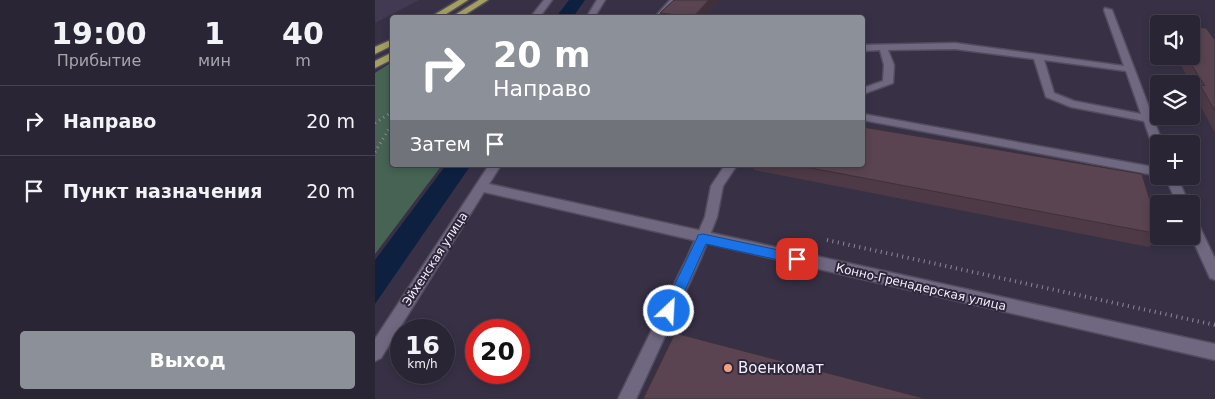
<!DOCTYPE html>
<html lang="ru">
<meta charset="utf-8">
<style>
:root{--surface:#2a2534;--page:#322d3c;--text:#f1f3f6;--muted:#a5a5ac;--line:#46424f;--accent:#8c9099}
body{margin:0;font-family:"DejaVu Sans",sans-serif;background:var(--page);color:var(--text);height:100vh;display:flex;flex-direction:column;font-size:19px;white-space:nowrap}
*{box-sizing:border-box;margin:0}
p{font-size:16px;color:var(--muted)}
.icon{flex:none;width:28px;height:28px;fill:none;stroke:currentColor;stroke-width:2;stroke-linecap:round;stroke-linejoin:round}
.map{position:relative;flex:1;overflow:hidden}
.details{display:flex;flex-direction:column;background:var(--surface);width:375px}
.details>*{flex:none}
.banner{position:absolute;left:15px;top:15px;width:475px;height:152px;border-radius:5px;box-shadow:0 2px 8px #0003,0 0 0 1px var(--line);background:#8c9099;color:#fff;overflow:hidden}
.fabs{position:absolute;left:775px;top:15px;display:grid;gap:10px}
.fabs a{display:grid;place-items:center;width:50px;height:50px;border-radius:5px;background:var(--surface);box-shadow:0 2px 8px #0003,0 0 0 1px var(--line);font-size:25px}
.speed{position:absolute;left:15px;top:319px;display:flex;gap:10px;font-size:25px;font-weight:700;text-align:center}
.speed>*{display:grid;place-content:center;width:65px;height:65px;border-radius:50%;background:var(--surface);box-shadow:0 2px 8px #0003,0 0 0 1px var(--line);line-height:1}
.speed small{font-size:12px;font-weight:400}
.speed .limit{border:8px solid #d22;background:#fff;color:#111}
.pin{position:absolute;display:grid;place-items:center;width:42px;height:42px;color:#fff;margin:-21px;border-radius:10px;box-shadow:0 2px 8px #0006}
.me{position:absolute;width:55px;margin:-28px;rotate:25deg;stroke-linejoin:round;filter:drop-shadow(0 0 4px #0008)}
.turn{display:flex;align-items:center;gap:18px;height:105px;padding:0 20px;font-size:22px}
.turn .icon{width:65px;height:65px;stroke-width:2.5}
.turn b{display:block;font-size:35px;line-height:42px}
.then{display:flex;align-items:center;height:48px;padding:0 20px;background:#0003;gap:10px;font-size:19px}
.eta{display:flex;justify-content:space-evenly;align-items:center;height:85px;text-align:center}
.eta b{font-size:30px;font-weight:600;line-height:35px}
.primary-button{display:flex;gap:10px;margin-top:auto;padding:10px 20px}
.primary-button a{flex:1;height:58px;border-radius:5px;background:var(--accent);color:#fff;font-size:20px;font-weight:600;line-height:58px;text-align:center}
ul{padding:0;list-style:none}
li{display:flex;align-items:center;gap:15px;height:70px;padding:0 20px;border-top:1px solid var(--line)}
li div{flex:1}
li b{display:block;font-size:19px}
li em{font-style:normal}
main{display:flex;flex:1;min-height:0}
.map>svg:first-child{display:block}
</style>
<main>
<section class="details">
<div class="eta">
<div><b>19:00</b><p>Прибытие</p></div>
<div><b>1</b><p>мин</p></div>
<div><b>40</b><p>m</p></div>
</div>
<ul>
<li><svg class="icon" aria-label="right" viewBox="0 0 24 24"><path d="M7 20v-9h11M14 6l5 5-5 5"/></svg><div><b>Направо</b></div><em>20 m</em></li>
<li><svg class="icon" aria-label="arrive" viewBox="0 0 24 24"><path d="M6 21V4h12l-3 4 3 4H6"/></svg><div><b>Пункт назначения</b></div><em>20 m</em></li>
</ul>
<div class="primary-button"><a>Выход</a></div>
</section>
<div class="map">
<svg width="840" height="399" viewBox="0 0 840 399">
<rect width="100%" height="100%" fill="#383146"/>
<!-- built -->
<polygon fill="#423953" points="0,0 44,0 0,23"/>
<!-- green -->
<polygon fill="#466354" points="17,62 18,165 67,165 0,254 0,73"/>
<!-- water -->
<g fill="#0d2040">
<polygon points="194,0 210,0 198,17 181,17"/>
<polygon points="71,165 96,165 0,304 0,260"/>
</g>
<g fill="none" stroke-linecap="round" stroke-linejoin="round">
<!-- service casing -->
<g stroke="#524d5e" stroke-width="3">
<g id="service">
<polygon points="169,0 177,0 164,18 155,18"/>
<polygon points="295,0 303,0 288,18 279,18"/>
<path d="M730 8 737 10 788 144H784V151L778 147 769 121 696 107 671 97 659 59 580 49 513 50 519 65 518 83 488 94V88L508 81 509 65 505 50 488 51V45L580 43 749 66 729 10ZM669 60 751 71 766 114 699 101 679 93Z"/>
<polygon points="488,114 784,168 784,176 488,120"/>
<polygon points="350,165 362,165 348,186 342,217 326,258 261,399 243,399 312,258 330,217 336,186"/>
<polygon points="790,176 802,176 814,204 802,204"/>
<polygon points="816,217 821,219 840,259 840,280 835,278 816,236"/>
</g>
</g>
<!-- minor casing -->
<g stroke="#524d5e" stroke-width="3">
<g id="minor">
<polygon points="222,0 230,0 219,18 211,18"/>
<polygon points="114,165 126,165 114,184 840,344 840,360 109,192 6,358 0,361 0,339"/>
</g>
</g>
<!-- primary casing -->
<g stroke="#524d5e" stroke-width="3">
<g id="primary">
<polygon points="84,0 93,0 65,18 54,18"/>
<polygon points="104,0 113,0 85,18 75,18"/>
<polygon points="18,39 18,45 0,54 0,47"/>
<polygon points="18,52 18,59 0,68 0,61"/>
</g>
</g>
<!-- path-far1 -->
<g stroke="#8e889a" stroke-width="3" stroke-dasharray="1 4" stroke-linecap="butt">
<polyline points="0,123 18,111"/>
<polyline points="0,152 18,122"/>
</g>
<!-- path -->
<polyline stroke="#8e889a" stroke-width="4" stroke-dasharray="1 4.5" stroke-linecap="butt" points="452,240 840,325"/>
<!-- service -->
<use href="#service" fill="#706880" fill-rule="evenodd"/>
<!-- minor -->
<use href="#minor" fill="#706880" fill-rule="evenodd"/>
<!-- primary -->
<use href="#primary" fill="#a29f5f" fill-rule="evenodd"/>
</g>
<!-- wall -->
<g fill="#4d3a46">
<polygon points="299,0 344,0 329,18 286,18 285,13"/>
<polygon points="840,40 840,133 819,94 821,90 800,56 816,56"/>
<polygon points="378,165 488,165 784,231 784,236 774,247 379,170"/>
</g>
<!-- shaded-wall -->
<polygon fill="#3f3039" points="334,0 344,0 329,18 319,18"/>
<!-- building -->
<g fill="#5a4451" stroke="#3f3039">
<polygon points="299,0 334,0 318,17 285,13"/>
<polygon points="816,27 831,28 840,40 840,111 825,85 830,86 811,56 816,56"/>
<polygon points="488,127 767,174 784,231 784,234 420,165 488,165"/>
<polygon points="300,333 552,399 268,399"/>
</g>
<!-- route -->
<polygon fill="#1a73e8" stroke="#114b97" points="328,234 422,254 427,256 429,259 427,263 422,264 331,244 299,315 294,317 289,315 287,311 289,307 322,238 323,235"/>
<!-- markers -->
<circle fill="#f3a081" stroke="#2e273b" stroke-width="2" cx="353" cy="368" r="5"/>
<g text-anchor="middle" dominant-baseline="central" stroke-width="4" stroke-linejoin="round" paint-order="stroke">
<!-- street labels -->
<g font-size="12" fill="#f4f0fe" stroke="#2e273b">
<text transform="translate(60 259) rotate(-57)">Эйхенская улица</text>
<text transform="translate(546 287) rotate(13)">Конно-Гренадерская улица</text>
</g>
<!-- near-poi labels -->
<g font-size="15" fill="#f4f0fe" stroke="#2e273b" text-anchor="start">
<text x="363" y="368">Военкомат</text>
</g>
</g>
</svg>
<div class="fabs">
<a><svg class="icon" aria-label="sound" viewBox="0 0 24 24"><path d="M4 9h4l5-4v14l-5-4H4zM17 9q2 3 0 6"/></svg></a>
<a><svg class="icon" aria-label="layers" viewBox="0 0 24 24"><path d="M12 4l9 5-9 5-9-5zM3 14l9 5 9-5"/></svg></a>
<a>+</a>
<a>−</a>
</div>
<div class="speed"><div>16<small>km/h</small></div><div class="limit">20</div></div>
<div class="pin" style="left:422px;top:259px;background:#d93025"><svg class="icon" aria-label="arrive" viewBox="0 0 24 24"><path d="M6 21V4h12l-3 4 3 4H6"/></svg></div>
<svg class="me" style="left:294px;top:311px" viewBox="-20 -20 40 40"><circle r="17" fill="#1a73e8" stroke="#fff" stroke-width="3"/><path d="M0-11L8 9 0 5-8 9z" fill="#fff"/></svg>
<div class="banner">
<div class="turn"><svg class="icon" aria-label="right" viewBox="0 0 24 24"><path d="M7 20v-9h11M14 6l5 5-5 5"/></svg><div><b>20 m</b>Направо</div></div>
<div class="then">Затем<svg class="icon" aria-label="arrive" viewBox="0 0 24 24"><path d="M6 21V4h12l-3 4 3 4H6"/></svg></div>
</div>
</div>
</main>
